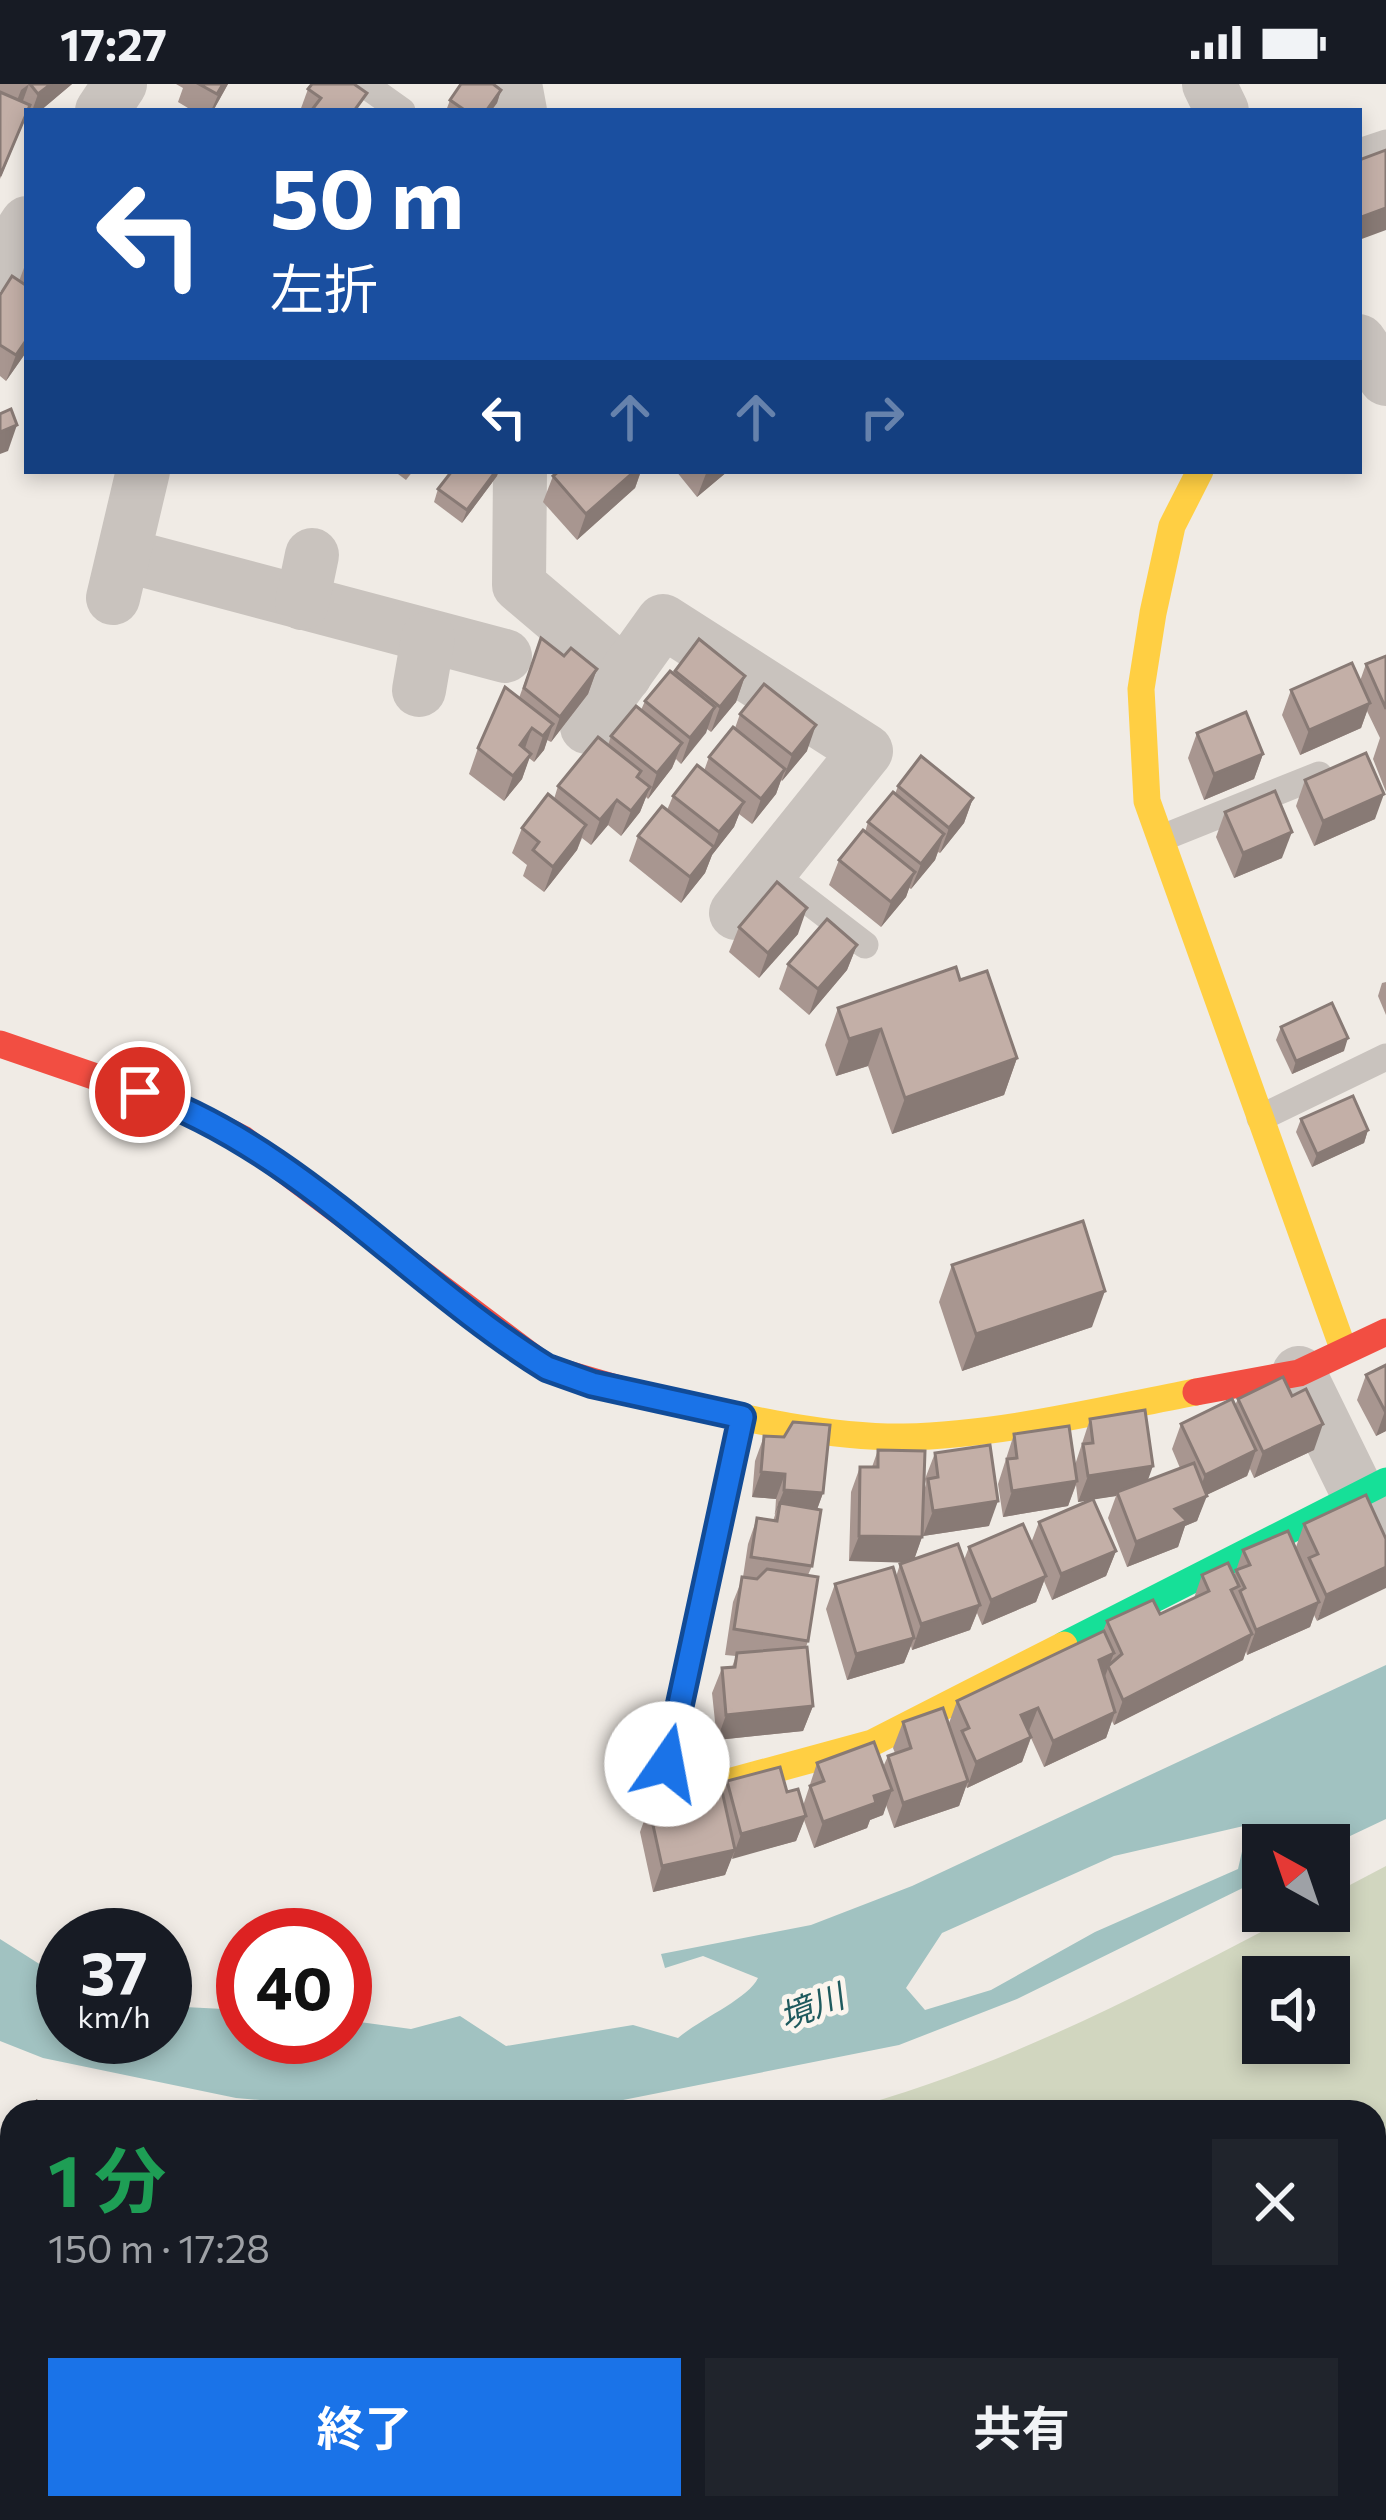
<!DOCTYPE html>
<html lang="ja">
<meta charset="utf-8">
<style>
:root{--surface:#171b24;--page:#20242c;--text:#f1f3f6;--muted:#9ea1a6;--accent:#1a73e8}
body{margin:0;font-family:Commissioner,"Noto Sans JP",sans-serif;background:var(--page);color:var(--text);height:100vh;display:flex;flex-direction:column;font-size:45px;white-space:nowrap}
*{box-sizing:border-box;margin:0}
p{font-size:39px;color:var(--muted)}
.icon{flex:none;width:66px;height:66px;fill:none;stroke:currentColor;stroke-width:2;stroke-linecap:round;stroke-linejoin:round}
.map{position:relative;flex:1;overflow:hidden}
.panel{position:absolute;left:0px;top:2016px;width:1386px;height:420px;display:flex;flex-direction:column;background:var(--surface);border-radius:36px 36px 0 0;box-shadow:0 6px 18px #0003}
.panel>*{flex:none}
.hud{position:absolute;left:24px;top:24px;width:1338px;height:366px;border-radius:0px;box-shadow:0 6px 18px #0003;background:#1a4fa0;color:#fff;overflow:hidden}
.needle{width:78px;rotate:320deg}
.tools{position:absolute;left:1242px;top:1740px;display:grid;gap:24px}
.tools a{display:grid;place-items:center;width:108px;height:108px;border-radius:0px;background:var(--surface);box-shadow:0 6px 18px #0003;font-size:60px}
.speed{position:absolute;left:36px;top:1824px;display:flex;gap:24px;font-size:60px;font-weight:700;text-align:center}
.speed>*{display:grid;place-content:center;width:156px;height:156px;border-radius:50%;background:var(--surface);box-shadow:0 6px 18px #0003;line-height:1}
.speed small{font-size:30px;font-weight:400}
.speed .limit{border:18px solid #d22;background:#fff;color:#111}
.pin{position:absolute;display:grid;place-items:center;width:102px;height:102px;color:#fff;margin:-51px;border:6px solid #fff;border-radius:50%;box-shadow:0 3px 12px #0007}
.me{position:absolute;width:132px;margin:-66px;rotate:12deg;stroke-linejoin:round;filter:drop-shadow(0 0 9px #0008)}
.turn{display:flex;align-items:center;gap:42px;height:252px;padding:0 48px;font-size:54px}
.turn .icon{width:156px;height:156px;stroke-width:2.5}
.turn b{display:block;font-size:84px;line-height:102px}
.lanes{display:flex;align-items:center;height:114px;padding:0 48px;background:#0003;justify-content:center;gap:60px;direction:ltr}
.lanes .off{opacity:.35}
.round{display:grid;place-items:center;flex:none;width:126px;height:126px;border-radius:0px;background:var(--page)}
.head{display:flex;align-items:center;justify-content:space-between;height:204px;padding:0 48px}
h1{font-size:72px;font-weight:700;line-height:90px;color:#1e9e55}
.action{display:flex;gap:24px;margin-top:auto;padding:24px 48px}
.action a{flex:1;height:138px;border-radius:0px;background:var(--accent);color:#fff;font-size:48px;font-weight:700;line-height:138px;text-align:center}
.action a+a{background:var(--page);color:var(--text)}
.status{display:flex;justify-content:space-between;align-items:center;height:84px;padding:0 60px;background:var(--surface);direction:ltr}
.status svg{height:33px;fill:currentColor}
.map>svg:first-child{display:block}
</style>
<div class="status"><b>17:27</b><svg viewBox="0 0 49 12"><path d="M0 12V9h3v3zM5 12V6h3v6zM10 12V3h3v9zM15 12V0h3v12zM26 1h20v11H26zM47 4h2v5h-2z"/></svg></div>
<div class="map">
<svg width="1386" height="2436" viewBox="0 0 1386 2436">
<rect width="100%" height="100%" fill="#f0ebe5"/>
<!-- green -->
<g fill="#d1d6bf" fill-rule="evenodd">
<path d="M1386 1782V2145L1374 2151V2028H836C1000 1986 1152 1905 1301 1827H1329V1812ZM1263 1893H1329V1959H1263Z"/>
<polygon points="486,2424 1118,2424 1121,2436 484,2436"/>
</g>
<!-- water -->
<path fill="#a1c2c1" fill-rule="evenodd" d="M1386 1581V1735L1329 1762 1263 1761V1794L1017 1915 899 1961 608 2019 508 2028H403L236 2014 43 1974 0 1957V1855L63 1895V1953H165V1922L243 1926V1953H345V1936L411 1945 460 1932 506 1962 633 1941 678 1954C700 1935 748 1915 758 1894L703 1872 665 1884 661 1870 811 1841 912 1802ZM1248 1741 1238 1785 1095 1848 991 1906 925 1926 906 1904 942 1849 1114 1772Z"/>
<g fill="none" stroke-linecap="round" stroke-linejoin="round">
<!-- river -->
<polyline stroke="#a1c2c1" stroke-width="81" points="280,2436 287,2424"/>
<!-- lane -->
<g stroke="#c9c3be" stroke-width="27">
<polyline points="364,0 402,27"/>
<polyline points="1359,68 1386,59"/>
<polyline points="1162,754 1319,691"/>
<polyline points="770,788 865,861"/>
<polyline points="1260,1034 1386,973"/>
</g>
<!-- street -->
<g stroke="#c9c3be" stroke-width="54">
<polyline points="515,0 520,27"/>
<polyline points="1209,0 1222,27"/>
<polyline points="102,27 120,0"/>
<polyline points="0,180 27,139"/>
<polyline points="1359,257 1386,295"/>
<polyline points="520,387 519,501 625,591"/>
<polyline points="124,471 505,572"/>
<polyline points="113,514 143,387"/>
<polyline points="302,519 312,471"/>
<polyline points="419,606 428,554"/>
<polyline points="587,643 663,537 866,667 736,829"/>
<polyline points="1299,1289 1386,1467"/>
<polyline points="0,2119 12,2124"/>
<polyline points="1374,2172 1386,2166"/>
<polyline points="0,2267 12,2248"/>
<polyline points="1374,2408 1386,2402"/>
<polyline points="1135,2424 1138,2436"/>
<polyline points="117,2436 125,2424"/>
<polyline points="345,2436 353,2424"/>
<polyline points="1317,2436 1341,2424"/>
</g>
<!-- fast -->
<polyline stroke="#16e098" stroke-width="27" points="1064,1561 1386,1397"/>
<!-- slow -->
<g stroke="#ffcf43" stroke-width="27">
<polyline points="1200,387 1172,442 1153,529 1141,605 1147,717 1344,1267"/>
<path d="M640 1311C722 1329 820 1354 904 1353 1002 1351 1100 1326 1196 1308"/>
<polyline points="742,1333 667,1680 688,1709 872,1659 1064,1561"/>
</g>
<!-- jam -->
<g stroke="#f24e42" stroke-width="27">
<polyline points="0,960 172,1019 243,1055 547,1284 640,1311"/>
<polyline points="1196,1308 1299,1289 1386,1248"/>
</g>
</g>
<!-- wall -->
<g fill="#a89690">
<polygon points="0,0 72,0 40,27 27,27 27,33 26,32 0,95"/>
<polygon points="176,0 228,0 213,27 193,27 178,18 183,4"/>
<polygon points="308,5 360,27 300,27"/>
<polygon points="501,6 497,19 491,27 446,27 450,16"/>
<polygon points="27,176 27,267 6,297 0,292 0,211 19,197"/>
<polygon points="394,387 413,387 406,396"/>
<polygon points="559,387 641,387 635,404 577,456 543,418 553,392"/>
<polygon points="676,387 728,387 697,413"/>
<polygon points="497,392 462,439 434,418 438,405"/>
<polygon points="541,554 564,572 597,585 588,610 551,658 547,656 544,666 534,678 529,674 522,695 504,717 469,690 478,664 519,614"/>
<polygon points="1386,572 1386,708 1373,675 1380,654 1367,627 1361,644 1300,671 1282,631 1291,606 1360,597 1366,580"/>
<polygon points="675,587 745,592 736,618 711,648 707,645 681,680 676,675 672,684 648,715 646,713 640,728 621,752 608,741 591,761 582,754 577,766 544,808 523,792 527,781 512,769 522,744 554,715 558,702 608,661 611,652 641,626 645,617 673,590"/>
<polygon points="740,630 807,667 782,697 781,696 776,710 752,740 739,730 734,743 712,771 705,789 681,819 629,777 638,752 667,726 673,712 704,687 709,673 735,644"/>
<polygon points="1197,649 1263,670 1254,695 1204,716 1188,674"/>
<polygon points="1305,696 1375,735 1314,762 1296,722"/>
<polygon points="898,702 973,714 964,739 940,769 938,768 935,776 911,805 909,804 906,813 881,843 829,801 839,776 865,748 868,738 895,710"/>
<polygon points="1225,728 1282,774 1234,794 1216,753"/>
<polygon points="739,843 798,850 759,894 729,868"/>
<polygon points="857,861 847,886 809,931 779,905 788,880"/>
<polygon points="960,896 1017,974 1004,1011 892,1050 868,982 836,992 825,961 838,924"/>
<polygon points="1386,898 1386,931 1378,912 1382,899"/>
<polygon points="1281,943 1344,967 1292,990 1276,956"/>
<polygon points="1301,1035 1368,1046 1364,1059 1312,1083 1296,1048"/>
<polygon points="952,1181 1092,1243 962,1287 939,1218"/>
<polygon points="1386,1281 1386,1347 1376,1352 1357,1316 1366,1291"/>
<polygon points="1238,1315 1314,1366 1254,1394 1250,1385 1247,1392 1206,1411 1197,1437 1185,1442 1178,1463 1127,1483 1108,1434 1116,1412 1093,1415 1116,1467 1106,1492 1052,1516 1044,1497 1036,1518 982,1541 977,1529 970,1546 912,1566 911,1562 904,1579 847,1596 826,1525 835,1500 896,1493 900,1480 906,1478 849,1477 851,1408 860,1383 872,1383 878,1366 924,1407 926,1400 925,1395 935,1369 989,1442 923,1452 922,1446 922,1453 914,1475 964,1476 969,1463 1031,1459 1039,1438 1091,1416 1078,1418 1076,1401 1068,1422 1003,1433 998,1400 1014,1350 1075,1381 1090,1335 1148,1396 1180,1384 1172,1365 1181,1340 1235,1321"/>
<polygon points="764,1352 823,1409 817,1425 812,1482 808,1491 808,1557 806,1563 813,1622 803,1647 717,1656 712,1609 722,1584 732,1583 736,1572 725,1571 733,1518 743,1493 748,1460 757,1434 773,1437 775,1431 776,1415 752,1413 755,1377"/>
<polygon points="1366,1411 1317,1537 1314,1531 1310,1543 1247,1571 1246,1567 1243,1576 1114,1641 1112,1637 1106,1654 1044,1683 1031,1654 1022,1678 967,1704 966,1702 959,1722 894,1744 886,1721 883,1731 870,1736 867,1744 814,1764 804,1736 796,1757 731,1774 725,1791 653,1808 640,1748 649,1723 723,1709 727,1697 787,1708 803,1722 817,1679 883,1683 888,1672 895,1669 893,1664 903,1638 949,1639 957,1617 1103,1547 1107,1537 1160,1530 1194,1514 1202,1491 1234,1492 1243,1466 1296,1463 1304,1440"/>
<polygon points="1386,2181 1386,2272 1376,2207"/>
<polygon points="12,2294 12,2392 0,2385 0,2309"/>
<polygon points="386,2424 450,2424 443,2436 376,2436"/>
</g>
<!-- shaded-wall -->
<g fill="#887a75">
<polygon points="29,0 20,25 11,32 21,6"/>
<polygon points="51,0 72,0 40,27 32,27 38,10"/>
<polygon points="223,0 228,0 213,27 211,27"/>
<polygon points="501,6 497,19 491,27 486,27"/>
<polygon points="1386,124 1386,146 1359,156 1359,134"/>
<polygon points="27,255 27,267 6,297 16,271"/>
<polygon points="17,341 8,367 0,370 0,348"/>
<polygon points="496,387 499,387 497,392 462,439 467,426"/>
<polygon points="635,387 641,387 635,404 577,456 586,430"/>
<polygon points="707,387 728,387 697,413"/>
<polygon points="597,585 588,610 551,658 560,633"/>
<polygon points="745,592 736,618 711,648 720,623"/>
<polygon points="1370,619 1361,644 1300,671 1309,646"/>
<polygon points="715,623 706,649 681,680 690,654"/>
<polygon points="553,640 544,666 534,678 543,652"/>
<polygon points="816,641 807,667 782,697 792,671"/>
<polygon points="532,644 523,670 520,661"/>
<polygon points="682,659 672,684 648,715 657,689"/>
<polygon points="531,670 522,695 504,717 513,692"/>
<polygon points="1263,670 1254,695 1204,716 1214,690"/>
<polygon points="785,685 776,710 752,740 761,715"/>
<polygon points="650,703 640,728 621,752 631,727"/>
<polygon points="1384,710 1375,735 1314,762 1323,737"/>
<polygon points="973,714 964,739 940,769 949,744"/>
<polygon points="617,716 608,741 591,761 600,736"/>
<polygon points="744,718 734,743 712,771 705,789 681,819 690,793 712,766 719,748"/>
<polygon points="586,741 577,766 544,808 553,783"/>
<polygon points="1292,748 1282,774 1234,794 1243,769"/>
<polygon points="944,750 935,776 911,805 921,780"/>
<polygon points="915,788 906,813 881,843 891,818"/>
<polygon points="807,824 798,850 759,894 768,869"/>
<polygon points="857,861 847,886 809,931 818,905"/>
<polygon points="881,945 868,982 836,992 849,955"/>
<polygon points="1348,954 1344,967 1292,990 1296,977"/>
<polygon points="1017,974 1004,1011 892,1050 905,1014"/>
<polygon points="1368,1046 1364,1059 1312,1083 1317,1070"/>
<polygon points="1105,1207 1092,1243 962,1287 976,1250"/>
<polygon points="1386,1326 1386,1347 1376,1352 1385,1327"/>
<polygon points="1323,1340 1314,1366 1254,1394 1263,1368"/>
<polygon points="1256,1366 1247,1392 1196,1416 1207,1412 1197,1437 1185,1442 1178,1463 1127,1483 1136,1458 1175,1425 1196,1416 1205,1391"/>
<polygon points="1153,1382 1144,1407 1117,1408 1116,1412 1078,1418 1088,1392"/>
<polygon points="761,1388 785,1390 776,1415 752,1413"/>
<polygon points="1077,1397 1068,1422 1003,1433 1012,1407"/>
<polygon points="784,1406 823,1409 814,1434 780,1419 774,1431"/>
<polygon points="998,1417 989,1442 923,1452 933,1427"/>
<polygon points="859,1452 922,1453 913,1479 849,1477"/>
<polygon points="1116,1467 1106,1492 1052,1516 1061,1490"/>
<polygon points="1386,1483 1386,1504 1317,1537 1326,1511"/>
<polygon points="1046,1492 1036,1518 982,1541 991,1516"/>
<polygon points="1319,1518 1310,1543 1247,1571 1256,1546"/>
<polygon points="980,1521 970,1546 912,1566 921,1540"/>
<polygon points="1252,1550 1243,1576 1114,1641 1123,1616"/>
<polygon points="914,1554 904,1579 847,1596 856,1570"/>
<polygon points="1114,1569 1104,1595 1099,1576"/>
<polygon points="813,1622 803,1647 717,1656 726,1631"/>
<polygon points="1038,1624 1028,1649 1021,1631"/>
<polygon points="1115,1628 1106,1654 1044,1683 1053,1657"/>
<polygon points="1031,1653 1022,1678 967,1704 976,1678"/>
<polygon points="968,1697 959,1722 894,1744 903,1719"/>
<polygon points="892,1706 883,1731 870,1736 867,1744 814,1764 823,1738 874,1712"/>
<polygon points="806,1732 796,1757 732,1775 741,1750"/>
<polygon points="735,1766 725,1791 653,1808 662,1782"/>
<polygon points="1386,2251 1386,2272 1374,2278 1374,2257"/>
<polygon points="1386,2340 1386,2361 1374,2367 1374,2346"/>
<polygon points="12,2394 3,2420 0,2424 0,2413"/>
<polygon points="444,2424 450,2424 443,2436 437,2436"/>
</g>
<!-- building -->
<g fill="#c3afa7" stroke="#887a75" stroke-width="3">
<polygon points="30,0 51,0 38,10"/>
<polygon points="199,0 223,0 217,10"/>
<polygon points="312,0 354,0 367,9 354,27 311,27 321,14 308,5"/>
<polygon points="461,0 493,0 501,6 486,27 466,27 450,16"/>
<polygon points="0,8 30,21 0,92"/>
<polygon points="1386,66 1386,124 1359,134 1359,76"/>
<polygon points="12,192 27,202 27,255 16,271 0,261 0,211"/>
<polygon points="11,325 17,341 0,348 0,330"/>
<polygon points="452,387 496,387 467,426 438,405"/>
<polygon points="559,387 635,387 586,430 553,392"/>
<polygon points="541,554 564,572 571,564 597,585 560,633 524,604"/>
<polygon points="699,555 745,592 720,623 675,587"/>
<polygon points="1386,572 1386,625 1366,580"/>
<polygon points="1352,579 1370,619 1309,646 1291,606"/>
<polygon points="670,587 715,623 690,654 645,617"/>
<polygon points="764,600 816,641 792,671 740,630"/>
<polygon points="505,603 553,640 543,652 532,644 520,661 531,670 513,692 478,664"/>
<polygon points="636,622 682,659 657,689 611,652"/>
<polygon points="1246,628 1263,670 1214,690 1197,649"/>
<polygon points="733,643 785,685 761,715 709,673"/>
<polygon points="598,653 641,687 637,693 650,703 631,727 617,716 600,736 558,702"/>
<polygon points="1366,669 1384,710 1323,737 1305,696"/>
<polygon points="921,672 973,714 949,744 898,702"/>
<polygon points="697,681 744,718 719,748 673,712"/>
<polygon points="1275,707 1292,748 1243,769 1225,728"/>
<polygon points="893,708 944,750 921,780 868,738"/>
<polygon points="548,710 586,741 553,783 533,766 539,758 522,744"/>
<polygon points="662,722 714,763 690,793 638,752"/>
<polygon points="863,746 915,788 891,818 839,776"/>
<polygon points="777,798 807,824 768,869 739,843"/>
<polygon points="827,835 857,861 818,905 788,880"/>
<polygon points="956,883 960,896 987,887 1017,974 905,1014 881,945 849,955 838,924"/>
<polygon points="1332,919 1348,954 1296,977 1281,943"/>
<polygon points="1353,1012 1368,1046 1317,1070 1301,1035"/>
<polygon points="1083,1137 1105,1207 976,1250 952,1181"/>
<polygon points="1386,1281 1386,1326 1385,1327 1366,1291"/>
<polygon points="1283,1293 1292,1312 1306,1305 1323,1340 1263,1368 1238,1315"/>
<polygon points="1232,1315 1256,1366 1205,1391 1181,1340"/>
<polygon points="1145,1326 1153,1382 1088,1392 1083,1360 1093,1359 1090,1335"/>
<polygon points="793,1338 830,1341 823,1409 784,1406 785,1390 761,1388 764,1352 784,1353"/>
<polygon points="1069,1342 1077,1397 1012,1407 1007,1375 1017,1374 1014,1350"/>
<polygon points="990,1361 998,1417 933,1427 928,1395 938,1393 935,1369"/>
<polygon points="878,1366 925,1367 922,1453 859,1452 860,1383 878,1383"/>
<polygon points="1194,1379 1207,1412 1175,1425 1187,1437 1136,1458 1117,1408"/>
<polygon points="1366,1411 1386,1455 1386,1483 1326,1511 1309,1474 1318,1470 1304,1440"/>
<polygon points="1093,1415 1116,1467 1061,1490 1039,1438"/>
<polygon points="780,1419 821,1426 812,1482 751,1473 757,1434 777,1437"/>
<polygon points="1023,1440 1046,1492 991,1516 969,1463"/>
<polygon points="1288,1447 1319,1518 1256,1546 1240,1507 1245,1504 1236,1486 1250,1481 1243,1466"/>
<polygon points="958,1460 980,1521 921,1540 900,1480"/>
<polygon points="1228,1479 1239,1502 1231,1506 1252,1550 1123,1616 1108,1582 1122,1570 1107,1537 1153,1516 1160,1530 1209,1507 1202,1491"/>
<polygon points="893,1483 914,1554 856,1570 835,1500"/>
<polygon points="767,1485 818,1493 808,1557 734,1545 742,1493 757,1495"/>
<polygon points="1104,1547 1114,1569 1099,1576 1115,1628 1053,1657 1038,1624 1021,1631 1031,1653 976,1678 962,1647 969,1644 957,1617"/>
<polygon points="807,1563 813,1622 726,1631 722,1584 735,1583 737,1569"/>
<polygon points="943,1624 968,1697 903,1719 888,1672 911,1664 903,1638"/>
<polygon points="874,1658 892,1706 874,1712 876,1719 823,1738 810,1702 824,1697 817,1679"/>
<polygon points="780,1683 787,1708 798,1705 806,1732 741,1750 727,1697"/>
<polygon points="722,1707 735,1766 662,1782 649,1723"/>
<polygon points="37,2017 61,2028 32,2028"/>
<polygon points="0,2150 12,2157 12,2181 0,2202"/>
<polygon points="1385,2203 1386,2251 1374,2257 1374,2206 1375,2207"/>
<polygon points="1386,2277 1386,2340 1374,2346 1374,2283"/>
<polygon points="8,2296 12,2299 12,2361 0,2354 0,2309"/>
<polygon points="0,2387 12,2394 0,2413"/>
<polygon points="13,2424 65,2424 79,2432 77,2436 6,2436"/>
<polygon points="154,2424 182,2424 185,2426 186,2424 228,2424 220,2436 146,2436"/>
<polygon points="418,2424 444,2424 437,2435"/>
<polygon points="382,2425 401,2436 376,2436"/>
</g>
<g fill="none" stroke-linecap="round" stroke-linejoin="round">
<!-- route casing -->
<g stroke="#114b97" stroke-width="30">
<path id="route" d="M140 1008C299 1064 407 1197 547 1284L592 1300 742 1333 667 1680"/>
</g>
<!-- route -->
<use href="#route" stroke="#1a73e8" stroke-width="21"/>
</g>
<g text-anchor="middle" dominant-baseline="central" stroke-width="10" stroke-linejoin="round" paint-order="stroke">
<!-- water labels -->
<g font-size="33" font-style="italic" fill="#1f5a5e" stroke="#fbf5ee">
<text transform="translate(811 1921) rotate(-21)">境川</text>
</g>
</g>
</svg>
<div class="tools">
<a><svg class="needle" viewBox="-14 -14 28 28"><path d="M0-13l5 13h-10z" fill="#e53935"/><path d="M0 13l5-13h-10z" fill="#9ea1a6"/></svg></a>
<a><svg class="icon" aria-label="sound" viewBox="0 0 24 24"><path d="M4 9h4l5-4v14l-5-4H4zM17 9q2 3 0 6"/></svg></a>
</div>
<div class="speed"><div>37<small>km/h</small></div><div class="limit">40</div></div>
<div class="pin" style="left:140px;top:1008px;background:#d93025"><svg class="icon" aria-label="arrive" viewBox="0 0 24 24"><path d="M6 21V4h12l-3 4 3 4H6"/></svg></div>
<svg class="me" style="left:667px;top:1680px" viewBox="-20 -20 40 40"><circle r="19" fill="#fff"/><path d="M0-13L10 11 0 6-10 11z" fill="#1a73e8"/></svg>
<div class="hud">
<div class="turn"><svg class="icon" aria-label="left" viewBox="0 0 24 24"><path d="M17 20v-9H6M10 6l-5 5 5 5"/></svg><div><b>50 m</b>左折</div></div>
<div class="lanes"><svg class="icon" aria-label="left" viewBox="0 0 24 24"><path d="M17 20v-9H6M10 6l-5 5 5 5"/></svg><svg class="icon off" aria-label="ahead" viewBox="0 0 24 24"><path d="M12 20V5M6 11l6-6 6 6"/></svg><svg class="icon off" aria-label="ahead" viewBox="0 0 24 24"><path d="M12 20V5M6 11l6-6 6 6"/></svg><svg class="icon off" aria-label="right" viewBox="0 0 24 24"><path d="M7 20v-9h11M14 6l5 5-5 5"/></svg></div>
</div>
<section class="panel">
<div class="head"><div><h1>1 分</h1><p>150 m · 17:28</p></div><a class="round"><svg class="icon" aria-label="close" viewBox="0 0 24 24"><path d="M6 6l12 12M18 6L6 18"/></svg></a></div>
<div class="action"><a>終了</a><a>共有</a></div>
</section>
</div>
